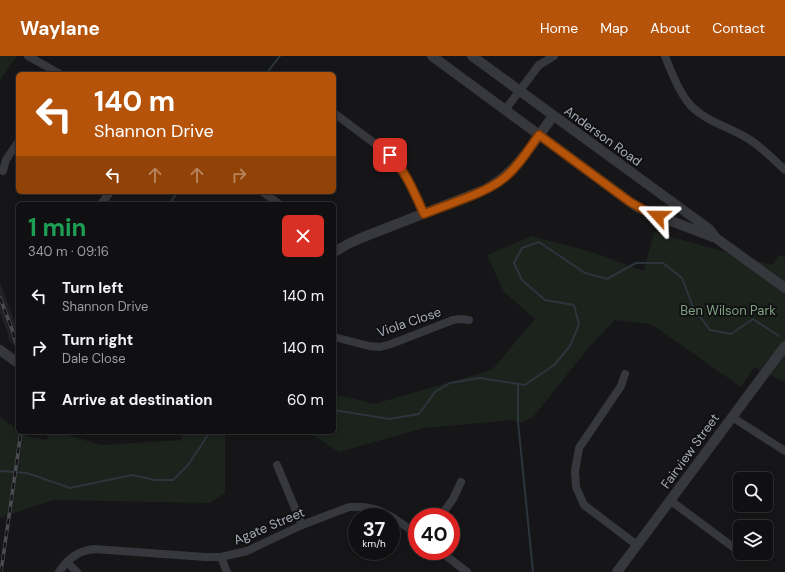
<!DOCTYPE html>
<meta charset="utf-8">
<style>
:root{--surface:#101012;--page:#1e1e20;--text:#f1f3f6;--muted:#9c9d9f;--line:#303032;--accent:#b45309}
body{margin:0;font-family:"DM Sans",sans-serif;background:var(--page);color:var(--text);height:100vh;display:flex;flex-direction:column;font-size:15px;white-space:nowrap}
*{box-sizing:border-box;margin:0}
p{font-size:13px;color:var(--muted)}
.icon{flex:none;width:22px;height:22px;fill:none;stroke:currentColor;stroke-width:2;stroke-linecap:round;stroke-linejoin:round}
.map{position:relative;flex:1;overflow:hidden}
.side{position:absolute;left:16px;top:146px;width:320px;height:232px;display:flex;flex-direction:column;background:var(--surface);border-radius:6px;box-shadow:0 2px 10px #0003,0 0 0 1px var(--line)}
.side>*{flex:none}
.top-card{position:absolute;left:16px;top:16px;width:320px;height:122px;border-radius:6px;box-shadow:0 2px 10px #0003,0 0 0 1px var(--line);background:#b45309;color:#fff;overflow:hidden}
.controls{position:absolute;left:733px;top:416px;display:grid;gap:8px}
.controls a{display:grid;place-items:center;width:40px;height:40px;border-radius:6px;background:var(--surface);box-shadow:0 2px 10px #0003,0 0 0 1px var(--line);font-size:20px}
.speed{position:absolute;left:348px;top:452px;display:flex;gap:8px;font-size:20px;font-weight:700;text-align:center}
.speed>*{display:grid;place-content:center;width:52px;height:52px;border-radius:50%;background:var(--surface);box-shadow:0 2px 10px #0003,0 0 0 1px var(--line);line-height:1}
.speed small{font-size:10px;font-weight:400}
.speed .limit{border:6px solid #d22;background:#fff;color:#111}
.pin{position:absolute;display:grid;place-items:center;width:34px;height:34px;color:#fff;margin:-17px;border-radius:8px;box-shadow:0 2px 6px #0006}
.me{position:absolute;width:44px;margin:-22px;rotate:294deg;stroke-linejoin:round;filter:drop-shadow(0 0 3px #0008)}
.turn{display:flex;align-items:center;gap:14px;height:84px;padding:0 12px;font-size:18px}
.turn .icon{width:52px;height:52px;stroke-width:2.5}
.turn b{display:block;font-size:28px;line-height:34px}
.lanes{display:flex;align-items:center;height:38px;padding:0 12px;background:#0003;justify-content:center;gap:20px;direction:ltr}
.lanes .off{opacity:.35}
.round{display:grid;place-items:center;flex:none;width:42px;height:42px;border-radius:6px;background:var(--page)}
.head{display:flex;align-items:center;justify-content:space-between;height:68px;padding:0 12px}
h1{font-size:24px;font-weight:700;line-height:30px;color:#1e9e55}
ul{padding:0;list-style:none}
li{display:flex;align-items:center;gap:12px;height:52px;padding:0 12px}
li div{flex:1}
li b{display:block;font-size:15px}
li em{font-style:normal}
header{display:flex;align-items:center;gap:24px;box-sizing:border-box;height:56px;padding:0 20px;background:var(--accent);color:#fff}
header strong{font-size:19px}
nav{display:flex;gap:22px;margin-inline-start:auto;font-size:14px}
.map>svg:first-child{display:block}
</style>
<header>
<strong>Waylane</strong>
<nav><a>Home</a><a>Map</a><a>About</a><a>Contact</a></nav>
</header>
<div class="map">
<svg width="785" height="516" viewBox="0 0 785 516">
<rect width="100%" height="100%" fill="#161618"/>
<!-- built -->
<polygon fill="#222225" points="0,227 18,274 18,292 9,285 7,275 0,257"/>
<!-- green -->
<g fill="#1c231d">
<polygon points="0,0 17,0 0,24"/>
<polygon points="654,176 772,209 779,199 785,201 785,326 754,311 741,331 651,268 615,264 589,291 533,361 521,367 512,364 424,372 339,396 308,376 334,376 334,338 374,348 492,314 535,263 504,236 487,199 532,180 595,197 644,215"/>
<polygon points="0,361 18,374 18,376 21,376 26,380 47,384 48,376 58,376 101,389 181,384 183,376 225,376 225,437 209,447 53,444 0,462"/>
</g>
<g fill="none" stroke-linecap="round" stroke-linejoin="round">
<!-- stream -->
<g stroke="#2c353c" stroke-width="2">
<polyline points="266,18 280,0"/>
<polyline points="169,148 178,136"/>
<polyline points="518,328 518,366 533,516"/>
<polyline points="334,354 389,363 419,358 435,336 450,327 480,322 525,329 554,309 570,290 579,268 574,249 545,244 522,224 514,207 522,192 539,186 585,217 607,223 636,207 663,207 682,222 693,251 710,274 731,278 753,263 779,280"/>
<polyline points="0,415 27,417 70,432 132,419 155,424 173,424 188,409 210,376"/>
</g>
<!-- minor -->
<g stroke="#37383d" stroke-width="8">
<polyline points="28,0 60,18"/>
<path d="M665 0C671 15 677 32 687 45 701 64 727 70 747 82 761 90 773 103 785 114"/>
<polyline points="505,54 539,9 554,0"/>
<polyline points="334,57 390,99 398,107 406,119 424,158"/>
<polyline points="3,115 6,104 18,86"/>
<polyline points="263,136 279,148"/>
<polyline points="101,148 110,136"/>
<polyline points="334,281 369,290 380,291 391,288 453,264 461,263 469,264"/>
<polyline points="625,318 621,330 579,392 575,415 576,431 584,449 637,489"/>
<polyline points="732,361 785,395"/>
<polyline points="277,409 302,469"/>
<polyline points="671,445 733,491"/>
<polyline points="440,461 453,443 461,426"/>
<polyline points="440,495 467,516"/>
<polyline points="221,501 227,516"/>
<polyline points="67,506 77,516"/>
<path d="M59 516C68 503 77 495 94 493L205 501H221L247 495 302 469 349 451H363L378 454 392 461 417 478"/>
</g>
<!-- tertiary -->
<g stroke="#37383d" stroke-width="10">
<polyline points="432,0 637,151 658,160 713,181"/>
<polyline points="472,0 709,173 716,182 785,232"/>
<path d="M334 196 348 188 361 182 484 134C515 118 533 88 553 60"/>
<polyline points="0,294 18,307"/>
<polyline points="617,516 785,290"/>
</g>
<!-- rail casing -->
<g stroke="#4a4c52" stroke-width="3.5">
<g id="rail">
<polyline points="0,242 12,273 18,294"/>
<polyline points="1,516 21,376"/>
</g>
</g>
<!-- rail -->
<use href="#rail" stroke="#111113" stroke-width="2" stroke-dasharray="6" stroke-linecap="butt"/>
</g>
<g fill="none" stroke-linecap="round" stroke-linejoin="round">
<!-- route casing -->
<g stroke="#753606" stroke-width="10">
<path id="route" d="M390 99C406 116 414 136 424 158 447 148 485 138 504 122 518 111 528 94 539 79L630 146 644 154 658 160"/>
</g>
<!-- route -->
<use href="#route" stroke="#b45309" stroke-width="7"/>
</g>
<g text-anchor="middle" dominant-baseline="central" stroke-width="4" stroke-linejoin="round" paint-order="stroke">
<!-- street labels -->
<g font-size="13" fill="#a8adb8" stroke="#111113">
<text transform="translate(603 80) rotate(36)">Anderson Road</text>
<text transform="translate(409 266) rotate(-19)">Viola Close</text>
<text transform="translate(690 395) rotate(-54)">Fairview Street</text>
<text transform="translate(269 470) rotate(-23)">Agate Street</text>
</g>
<!-- park labels -->
<g font-size="13" fill="#7fa381" stroke="#111113">
<text x="728" y="254">Ben Wilson Park</text>
</g>
</g>
</svg>
<div class="controls">
<a><svg class="icon" aria-label="search" viewBox="0 0 24 24"><circle cx="10" cy="10" r="6"/><path d="M15 15l6 6"/></svg></a>
<a><svg class="icon" aria-label="layers" viewBox="0 0 24 24"><path d="M12 4l9 5-9 5-9-5zM3 14l9 5 9-5"/></svg></a>
</div>
<div class="speed"><div>37<small>km/h</small></div><div class="limit">40</div></div>
<div class="pin" style="left:390px;top:99px;background:#d93025"><svg class="icon" aria-label="arrive" viewBox="0 0 24 24"><path d="M6 21V4h12l-3 4 3 4H6"/></svg></div>
<svg class="me" style="left:658px;top:160px" viewBox="-20 -20 40 40"><path d="M0-17L14 15 0 8-14 15z" fill="#b45309" stroke="#fff" stroke-width="4"/></svg>
<div class="top-card">
<div class="turn"><svg class="icon" aria-label="left" viewBox="0 0 24 24"><path d="M17 20v-9H6M10 6l-5 5 5 5"/></svg><div><b>140 m</b>Shannon Drive</div></div>
<div class="lanes"><svg class="icon" aria-label="left" viewBox="0 0 24 24"><path d="M17 20v-9H6M10 6l-5 5 5 5"/></svg><svg class="icon off" aria-label="ahead" viewBox="0 0 24 24"><path d="M12 20V5M6 11l6-6 6 6"/></svg><svg class="icon off" aria-label="ahead" viewBox="0 0 24 24"><path d="M12 20V5M6 11l6-6 6 6"/></svg><svg class="icon off" aria-label="right" viewBox="0 0 24 24"><path d="M7 20v-9h11M14 6l5 5-5 5"/></svg></div>
</div>
<section class="side">
<div class="head"><div><h1>1 min</h1><p>340 m · 09:16</p></div><a class="round" style="background:#d93025;color:#fff"><svg class="icon" aria-label="close" viewBox="0 0 24 24"><path d="M6 6l12 12M18 6L6 18"/></svg></a></div>
<ul>
<li><svg class="icon" aria-label="left" viewBox="0 0 24 24"><path d="M17 20v-9H6M10 6l-5 5 5 5"/></svg><div><b>Turn left</b><p>Shannon Drive</p></div><em>140 m</em></li>
<li><svg class="icon" aria-label="right" viewBox="0 0 24 24"><path d="M7 20v-9h11M14 6l5 5-5 5"/></svg><div><b>Turn right</b><p>Dale Close</p></div><em>140 m</em></li>
<li><svg class="icon" aria-label="arrive" viewBox="0 0 24 24"><path d="M6 21V4h12l-3 4 3 4H6"/></svg><div><b>Arrive at destination</b></div><em>60 m</em></li>
</ul>
</section>
</div>
